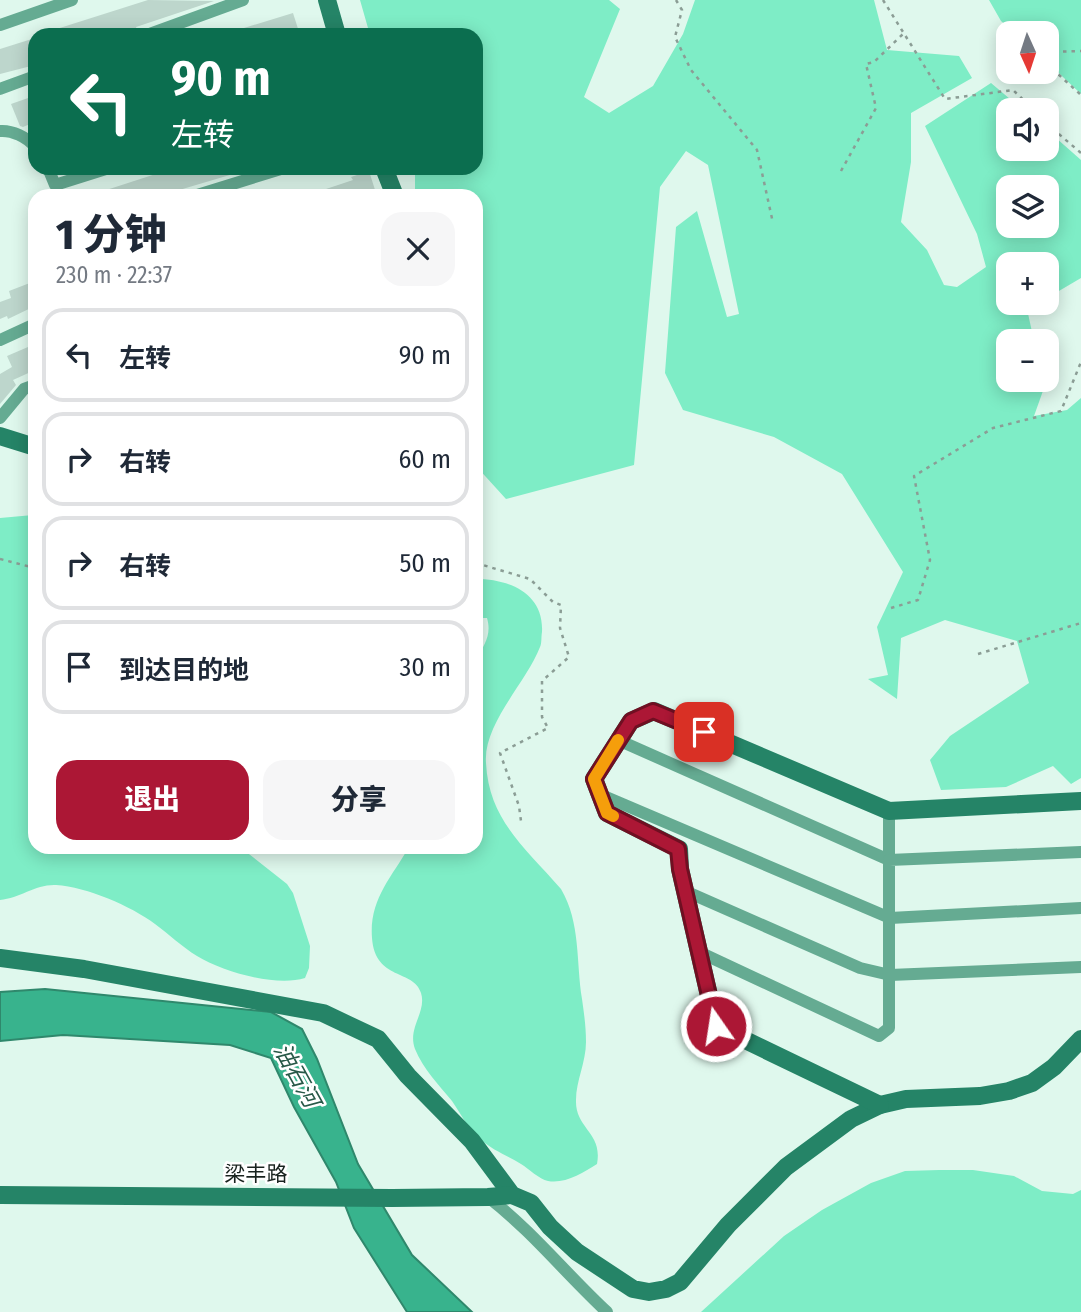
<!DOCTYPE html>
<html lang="zh">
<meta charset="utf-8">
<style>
:root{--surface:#fff;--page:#f6f6f7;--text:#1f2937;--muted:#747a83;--line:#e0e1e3;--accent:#ac1735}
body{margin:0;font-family:"Fira Sans Condensed","Noto Sans SC",sans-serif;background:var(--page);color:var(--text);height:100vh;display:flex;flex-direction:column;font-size:26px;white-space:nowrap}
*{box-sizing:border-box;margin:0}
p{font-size:23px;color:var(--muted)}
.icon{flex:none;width:38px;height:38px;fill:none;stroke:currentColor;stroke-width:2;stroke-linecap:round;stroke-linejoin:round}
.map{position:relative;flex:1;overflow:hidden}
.sheet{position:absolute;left:28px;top:189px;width:455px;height:665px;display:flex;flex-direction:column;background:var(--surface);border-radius:21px;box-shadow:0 4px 18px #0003}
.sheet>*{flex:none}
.banner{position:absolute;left:28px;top:28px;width:455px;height:147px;border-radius:21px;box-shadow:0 4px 18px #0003;background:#0b6e4f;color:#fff;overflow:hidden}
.needle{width:46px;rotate:177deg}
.controls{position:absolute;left:996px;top:21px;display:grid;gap:14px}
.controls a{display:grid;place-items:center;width:63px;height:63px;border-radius:14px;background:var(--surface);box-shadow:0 4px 18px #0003;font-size:35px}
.pin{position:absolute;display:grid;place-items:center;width:60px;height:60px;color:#fff;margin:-30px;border-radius:14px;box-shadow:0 4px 10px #0006}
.me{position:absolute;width:77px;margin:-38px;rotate:347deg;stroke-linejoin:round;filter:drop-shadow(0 0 5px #0008)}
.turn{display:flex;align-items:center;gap:24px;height:147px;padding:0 28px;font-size:32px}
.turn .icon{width:91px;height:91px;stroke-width:2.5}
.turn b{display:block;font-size:49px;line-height:60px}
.round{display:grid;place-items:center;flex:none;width:74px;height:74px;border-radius:21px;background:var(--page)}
.head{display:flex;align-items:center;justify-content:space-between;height:119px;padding:0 28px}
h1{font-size:42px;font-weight:800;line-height:52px}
.cta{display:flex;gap:14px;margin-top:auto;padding:14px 28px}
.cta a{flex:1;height:80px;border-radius:21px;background:var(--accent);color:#fff;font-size:28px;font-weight:800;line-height:80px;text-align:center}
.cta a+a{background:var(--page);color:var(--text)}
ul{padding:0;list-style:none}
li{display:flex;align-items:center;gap:21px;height:94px;margin:0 14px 10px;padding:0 14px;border:4px solid var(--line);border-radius:21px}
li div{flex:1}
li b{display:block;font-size:26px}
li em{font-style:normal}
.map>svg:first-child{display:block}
</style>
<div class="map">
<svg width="1081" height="1312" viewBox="0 0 1081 1312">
<rect width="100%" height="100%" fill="#dff8ed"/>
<!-- green -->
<g fill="#7eedc6" fill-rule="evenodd">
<path d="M360 0H609L620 9 584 97 609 113 653 86 683 34 695 0H874L887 50 959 56 972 78 911 113V162L901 222 927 250 944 285 957 287 986 267 977 234 925 126 991 83 1023 110H1008V149H1046L1047 130 1081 160V278L1047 298 1046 264H1008V303H1039L1027 309 1034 341H1008V380H1043L1044 388 1034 416 1067 410 1081 398V778L1071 784 1053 766 1006 787 941 790 930 760 950 736 1029 683 1017 641 945 620 901 638 897 699 868 679 888 675 877 627 903 572 842 474 774 437 683 410 665 373 676 227 697 211 727 317 739 314 708 165 686 151 660 187 634 465 506 499 476 466V196H415V168H476V35H370ZM1046 187V226H1008V187Z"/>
<polygon points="989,0 1081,0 1081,94 1047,62 1046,33 1015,33 1001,21"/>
<path d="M33 515 35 516V847H240L287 884 293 893 310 946 309 968 305 978C276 987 223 972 197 956 182 947 169 934 155 924 131 906 87 887 56 885 36 884 20 898 0 900V518Z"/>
<path d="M476 579C509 579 544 593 542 632 541 637 542 643 540 647 526 683 483 724 486 763 489 821 526 848 561 889 581 923 576 962 582 999 584 1013 586 1027 586 1042 586 1062 576 1081 576 1100 575 1129 603 1132 597 1164 583 1173 565 1184 548 1181 539 1179 529 1169 521 1164 508 1156 492 1150 480 1139 468 1129 461 1114 452 1101 439 1085 423 1069 415 1049 407 1028 427 1012 421 993 414 969 375 981 372 938 369 900 391 878 409 847H476V660C484 645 492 635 487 618H476Z"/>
<polygon points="939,1170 973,1170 1014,1176 1042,1191 1073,1194 1081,1190 1081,1312 701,1312 784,1236 822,1210 871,1183 905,1171"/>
</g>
<!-- water -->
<polygon fill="#38b38d" stroke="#2f886c" stroke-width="2" points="45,989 271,1012 302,1029 317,1059 358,1164 412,1255 472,1312 407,1312 354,1228 336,1182 294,1107 271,1058 230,1045 63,1035 0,1041 0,992"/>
<!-- building -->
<g fill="#bdd6cc">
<polygon points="148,0 214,1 136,27 137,30 123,34 123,32 112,35 44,35 44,33"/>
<polygon points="293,13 300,35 232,35 231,32"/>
<polygon points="35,38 35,65 0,74 0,49"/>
<polygon points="31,97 33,102 35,101 35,122 23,127 20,126 11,104"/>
<polygon points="168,168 250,168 250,169 159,196 94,196 94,194 168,170"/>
<polygon points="369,171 376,193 367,196 312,196 311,194 353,180 351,177"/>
<polygon points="35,281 35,306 8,319 7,316 0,319 0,302 11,298 9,291"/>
<polygon points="35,344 35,370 13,380 16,385 0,404 0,374 12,367 7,356"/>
</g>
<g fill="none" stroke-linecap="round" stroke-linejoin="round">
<!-- path -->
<g stroke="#8b9d95" stroke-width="2.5" stroke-dasharray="3.5 5" stroke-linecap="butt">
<polyline points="676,0 682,10 675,37 691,70 757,150 773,223"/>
<polyline points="883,0 945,99 1013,90 1034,110"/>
<polyline points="1046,52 1081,51"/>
<polyline points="1046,63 1081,95"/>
<polyline points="1046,123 1081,153"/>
<polyline points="841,171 876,108 866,64 874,62 904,33"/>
<polyline points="0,559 35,568"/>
<polyline points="476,563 530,579 553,602 561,605 560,628 569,657 542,681 542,717 548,728 500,753 519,806 521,821"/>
<polyline points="891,608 918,600 930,560 914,476 993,428 1061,411 1081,362"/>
<polyline points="978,654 1081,623"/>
</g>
<!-- street -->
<g stroke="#65ab92" stroke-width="12">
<polyline points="0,25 72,0"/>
<polyline points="147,35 243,0"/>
<polyline points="0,89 35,76"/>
<path d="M0 131C12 130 27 137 35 147"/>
<polyline points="48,168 55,185 109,168"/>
<polyline points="194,196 284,168"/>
<polyline points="0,340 35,324"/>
<polyline points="0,418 24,389 35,385"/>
<polyline points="618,740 889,860 889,811"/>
<polyline points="599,794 890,918 1081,908"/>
<polyline points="685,891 860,968 890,975 1081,967"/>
<polyline points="699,952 879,1036 889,1028 889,860 1081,852"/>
<path d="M488 1197C533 1232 566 1274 607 1312"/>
</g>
<!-- secondary -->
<g stroke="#258467" stroke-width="18">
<polyline points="327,0 337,35"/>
<polyline points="384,168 395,196"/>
<polyline points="0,436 35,447"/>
<polyline points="0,958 84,969 323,1013 378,1039 408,1076 472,1141 512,1195 531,1203 550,1227 577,1252 633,1289 649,1292 666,1289 680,1282 728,1225 786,1167 851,1119 880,1105 906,1099 980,1096 1009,1091 1032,1083 1054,1067 1081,1039"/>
<polyline points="880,1105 716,1026 680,869 679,849 607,813 594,779 631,721 654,711 889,811 1081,801"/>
<polyline points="0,1195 392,1198 488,1197 512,1195"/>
</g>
</g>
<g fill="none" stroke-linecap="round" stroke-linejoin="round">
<!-- route casing -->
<g stroke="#700f22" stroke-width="18">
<polyline id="route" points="704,732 653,711 631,721 594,779 607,813 678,849 680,869 716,1026"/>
</g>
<!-- route -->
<use href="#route" stroke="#ac1735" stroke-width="12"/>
<!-- slow -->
<polyline stroke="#f59e0b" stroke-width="12" points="613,816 607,813 594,779 618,740"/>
</g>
<g text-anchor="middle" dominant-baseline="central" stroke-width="5" stroke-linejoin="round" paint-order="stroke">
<!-- street labels -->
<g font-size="21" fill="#19231f" stroke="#fff">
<text x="256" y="1174">梁丰路</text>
</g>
<!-- water labels -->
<g font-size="23" font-style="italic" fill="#285948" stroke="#fff">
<text transform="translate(297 1075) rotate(61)">油石河</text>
</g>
</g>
</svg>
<div class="controls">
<a><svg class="needle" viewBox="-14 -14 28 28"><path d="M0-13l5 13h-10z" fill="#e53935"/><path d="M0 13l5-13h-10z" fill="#747a83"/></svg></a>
<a><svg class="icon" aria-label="sound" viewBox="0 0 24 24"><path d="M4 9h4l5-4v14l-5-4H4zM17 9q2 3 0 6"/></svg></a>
<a><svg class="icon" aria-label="layers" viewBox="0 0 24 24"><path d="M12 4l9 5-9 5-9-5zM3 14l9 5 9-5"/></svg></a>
<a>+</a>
<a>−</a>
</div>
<div class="pin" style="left:704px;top:732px;background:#d93025"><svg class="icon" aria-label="arrive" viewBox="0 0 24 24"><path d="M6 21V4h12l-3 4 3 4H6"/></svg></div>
<svg class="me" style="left:716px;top:1026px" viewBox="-20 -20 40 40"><circle r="17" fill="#ac1735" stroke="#fff" stroke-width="3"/><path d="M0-11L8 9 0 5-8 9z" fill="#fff"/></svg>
<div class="banner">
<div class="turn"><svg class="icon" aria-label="left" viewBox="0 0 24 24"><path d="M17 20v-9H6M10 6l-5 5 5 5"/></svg><div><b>90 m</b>左转</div></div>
</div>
<section class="sheet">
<div class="head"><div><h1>1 分钟</h1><p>230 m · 22:37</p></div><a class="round"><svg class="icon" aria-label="close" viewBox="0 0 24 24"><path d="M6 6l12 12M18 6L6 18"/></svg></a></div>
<ul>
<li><svg class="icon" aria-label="left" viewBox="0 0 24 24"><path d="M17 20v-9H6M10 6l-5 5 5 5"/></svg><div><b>左转</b></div><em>90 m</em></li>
<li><svg class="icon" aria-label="right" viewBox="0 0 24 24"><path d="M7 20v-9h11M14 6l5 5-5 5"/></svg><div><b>右转</b></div><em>60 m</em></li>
<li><svg class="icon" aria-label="right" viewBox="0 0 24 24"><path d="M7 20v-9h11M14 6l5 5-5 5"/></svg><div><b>右转</b></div><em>50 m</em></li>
<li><svg class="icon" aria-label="arrive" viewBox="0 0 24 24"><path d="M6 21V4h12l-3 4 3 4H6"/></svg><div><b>到达目的地</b></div><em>30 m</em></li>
</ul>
<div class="cta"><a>退出</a><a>分享</a></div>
</section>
</div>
